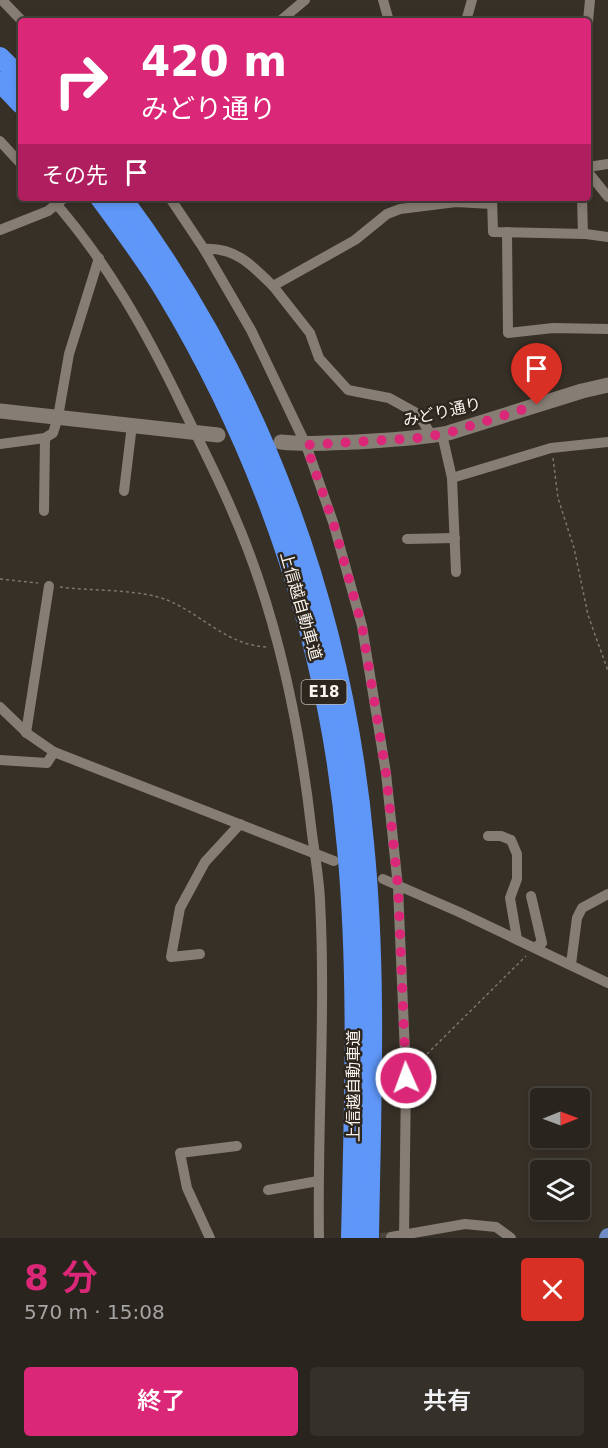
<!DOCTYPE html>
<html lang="ja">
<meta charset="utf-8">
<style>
:root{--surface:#29241d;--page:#35302a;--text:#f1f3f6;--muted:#a5a4a4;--line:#45413b;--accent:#db2777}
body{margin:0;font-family:"DejaVu Sans","Noto Sans JP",sans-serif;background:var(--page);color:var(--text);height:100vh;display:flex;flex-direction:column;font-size:22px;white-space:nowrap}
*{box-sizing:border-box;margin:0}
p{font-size:20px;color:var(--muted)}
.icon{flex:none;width:33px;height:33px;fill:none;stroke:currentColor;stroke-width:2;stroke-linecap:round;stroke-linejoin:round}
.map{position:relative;height:1238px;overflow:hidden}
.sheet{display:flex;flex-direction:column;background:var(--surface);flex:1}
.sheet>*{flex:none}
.top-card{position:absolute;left:18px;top:18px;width:573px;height:183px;border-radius:6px;box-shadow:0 3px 9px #0003,0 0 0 2px var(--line);background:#db2777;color:#fff;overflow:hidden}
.needle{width:39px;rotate:89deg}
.buttons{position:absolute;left:530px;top:1088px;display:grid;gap:12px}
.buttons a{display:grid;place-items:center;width:60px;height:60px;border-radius:6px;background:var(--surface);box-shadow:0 3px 9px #0003,0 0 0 2px var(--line);font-size:30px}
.pin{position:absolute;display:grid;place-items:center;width:51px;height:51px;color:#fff;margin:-62px -26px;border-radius:50% 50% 50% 0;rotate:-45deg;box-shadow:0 0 6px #0007}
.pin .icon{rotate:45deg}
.me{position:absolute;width:66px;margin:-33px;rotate:358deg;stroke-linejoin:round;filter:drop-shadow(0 0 4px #0008)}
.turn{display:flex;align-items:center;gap:21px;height:126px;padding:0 24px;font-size:27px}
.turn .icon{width:78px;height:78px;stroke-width:2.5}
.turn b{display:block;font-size:42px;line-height:51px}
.then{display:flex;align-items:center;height:57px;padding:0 24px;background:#0003;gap:12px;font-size:22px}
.round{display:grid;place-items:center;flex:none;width:63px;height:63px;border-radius:6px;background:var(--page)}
.headline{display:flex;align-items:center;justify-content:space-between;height:102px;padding:0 24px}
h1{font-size:36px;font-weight:600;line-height:45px;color:var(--accent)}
.button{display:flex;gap:12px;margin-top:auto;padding:12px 24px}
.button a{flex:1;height:69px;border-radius:6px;background:var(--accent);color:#fff;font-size:24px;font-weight:600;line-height:69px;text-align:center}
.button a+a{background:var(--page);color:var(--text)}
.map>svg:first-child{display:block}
</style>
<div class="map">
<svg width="608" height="1238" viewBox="0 0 608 1238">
<rect width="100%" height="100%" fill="#373027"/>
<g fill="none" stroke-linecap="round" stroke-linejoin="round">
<!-- street-tunnel -->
<polyline stroke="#4a443b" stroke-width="10" stroke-dasharray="10 5" stroke-linecap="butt" points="380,1238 391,1237"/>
<!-- path -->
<g stroke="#7d766f" stroke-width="1.5" stroke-dasharray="3 3" stroke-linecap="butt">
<polyline points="553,458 558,498 574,548 588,615 608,671"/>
<polyline points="0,579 38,583"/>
<path d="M60 587C90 591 140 589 167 600 202 614 227 646 268 647"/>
<polyline points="416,1059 427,1054 526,956"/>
</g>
<!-- street -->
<g stroke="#867d74" stroke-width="10">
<polyline points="2,0 22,21"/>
<polyline points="383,0 389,21"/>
<polyline points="280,21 305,0"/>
<polyline points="466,21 472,0"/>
<polyline points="588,21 590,0"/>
<polyline points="0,141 21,164"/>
<polyline points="588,167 608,164"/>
<polyline points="588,172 608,197"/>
<path d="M51 198C107 261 147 333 183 408 200 443 218 477 233 513 277 613 300 726 312 834 315 856 319 878 320 900 326 1013 317 1126 319 1238"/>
<polyline points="170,198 204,249 251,330 306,445 333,522 362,626 386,773 398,887 406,1078 404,1238"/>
<polyline points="492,198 493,232 586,234 608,237"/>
<polyline points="582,198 583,234"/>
<polyline points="0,230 48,211 64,198"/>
<polyline points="507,232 508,333 553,328 608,329"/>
<path d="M204 249C235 247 252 265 273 286L355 240 387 214 400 209 456 202 492 204"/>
<polyline points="273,286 310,333 319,358 348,390 389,398 418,414 432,436"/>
<polyline points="442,434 452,478 551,448 608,442"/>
<polyline points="0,444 45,438 53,433 58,417 69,354 99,258"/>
<polyline points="452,478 456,572"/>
<polyline points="124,491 132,425"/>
<polyline points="44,511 45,438"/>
<polyline points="407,539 455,538"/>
<polyline points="0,707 28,734 54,752 334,861"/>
<polyline points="26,733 49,586"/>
<polyline points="0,760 47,763 54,752"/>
<polyline points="488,836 501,836 511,840 517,854 517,879 510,898 517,939"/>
<polyline points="383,879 459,912 608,983"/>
<polyline points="531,896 542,943 535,947"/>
<polyline points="200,954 171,957 180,908 205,862 240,824"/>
<polyline points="571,964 577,918 582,908 608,894"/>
<polyline points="268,1190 318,1181"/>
<polyline points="391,1237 465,1224 496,1227 511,1238"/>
<polyline points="210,1238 187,1188 180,1153 237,1146"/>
</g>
<!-- secondary -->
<g stroke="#867d74" stroke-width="15">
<polyline points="0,411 218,435"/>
<path d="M281 442C306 445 330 443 355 442 387 440 416 439 448 433L582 391 608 385"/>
</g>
<!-- primary -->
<polyline stroke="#6f8dc4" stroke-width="16" points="607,1238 608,1236"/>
<!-- highway -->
<g stroke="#5f97f9" stroke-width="20">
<polyline points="0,57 21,78"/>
<polyline points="0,82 21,104"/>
<path d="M100 198C123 229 146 260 166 293 268 462 330 651 347 848 359 977 354 1108 351 1238"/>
<path d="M122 198C262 386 343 610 364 843 377 974 371 1106 369 1238"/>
</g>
</g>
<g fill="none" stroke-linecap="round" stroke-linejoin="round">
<!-- route -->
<polyline stroke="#db2777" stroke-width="10" stroke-dasharray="0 18" points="406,1078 398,887 386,773 362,626 333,522 306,445 418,438 448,433 537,405"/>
</g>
<g text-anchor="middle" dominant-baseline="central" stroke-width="5" stroke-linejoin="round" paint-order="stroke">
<!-- shield labels -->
<rect fill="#2d261e" stroke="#bbb6b0" stroke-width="1.5" x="301.5" y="680" width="45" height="24" rx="4.5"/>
<g font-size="15" font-weight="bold" fill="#f8f3ee">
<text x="324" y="692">E18</text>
</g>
<!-- street labels -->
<g font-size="16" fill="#f8f3ee" stroke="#2d261e">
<text transform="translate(442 412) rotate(-13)">みどり通り</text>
<text transform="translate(301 606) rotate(74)">上信越自動車道</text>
<text transform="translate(353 1086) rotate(-90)">上信越自動車道</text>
</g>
</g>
</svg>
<div class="buttons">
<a><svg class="needle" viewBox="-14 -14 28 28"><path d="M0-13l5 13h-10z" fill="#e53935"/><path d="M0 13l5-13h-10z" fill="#a5a4a4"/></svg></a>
<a><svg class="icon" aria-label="layers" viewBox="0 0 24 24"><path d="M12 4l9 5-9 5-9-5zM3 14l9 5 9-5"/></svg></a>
</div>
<div class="pin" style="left:537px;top:405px;background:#d93025"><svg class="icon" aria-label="arrive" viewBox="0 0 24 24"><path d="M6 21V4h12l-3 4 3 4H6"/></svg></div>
<svg class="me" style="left:406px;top:1078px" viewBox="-20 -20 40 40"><circle r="17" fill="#db2777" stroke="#fff" stroke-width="3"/><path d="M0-11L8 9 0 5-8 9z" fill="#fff"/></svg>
<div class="top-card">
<div class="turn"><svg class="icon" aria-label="right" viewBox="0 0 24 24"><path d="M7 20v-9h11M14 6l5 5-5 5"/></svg><div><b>420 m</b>みどり通り</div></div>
<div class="then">その先<svg class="icon" aria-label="arrive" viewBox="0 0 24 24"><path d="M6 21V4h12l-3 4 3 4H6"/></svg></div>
</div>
</div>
<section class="sheet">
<div class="headline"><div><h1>8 分</h1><p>570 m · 15:08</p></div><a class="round" style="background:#d93025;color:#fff"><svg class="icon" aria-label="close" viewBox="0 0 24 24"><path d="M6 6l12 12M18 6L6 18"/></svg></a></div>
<div class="button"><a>終了</a><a>共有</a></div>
</section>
